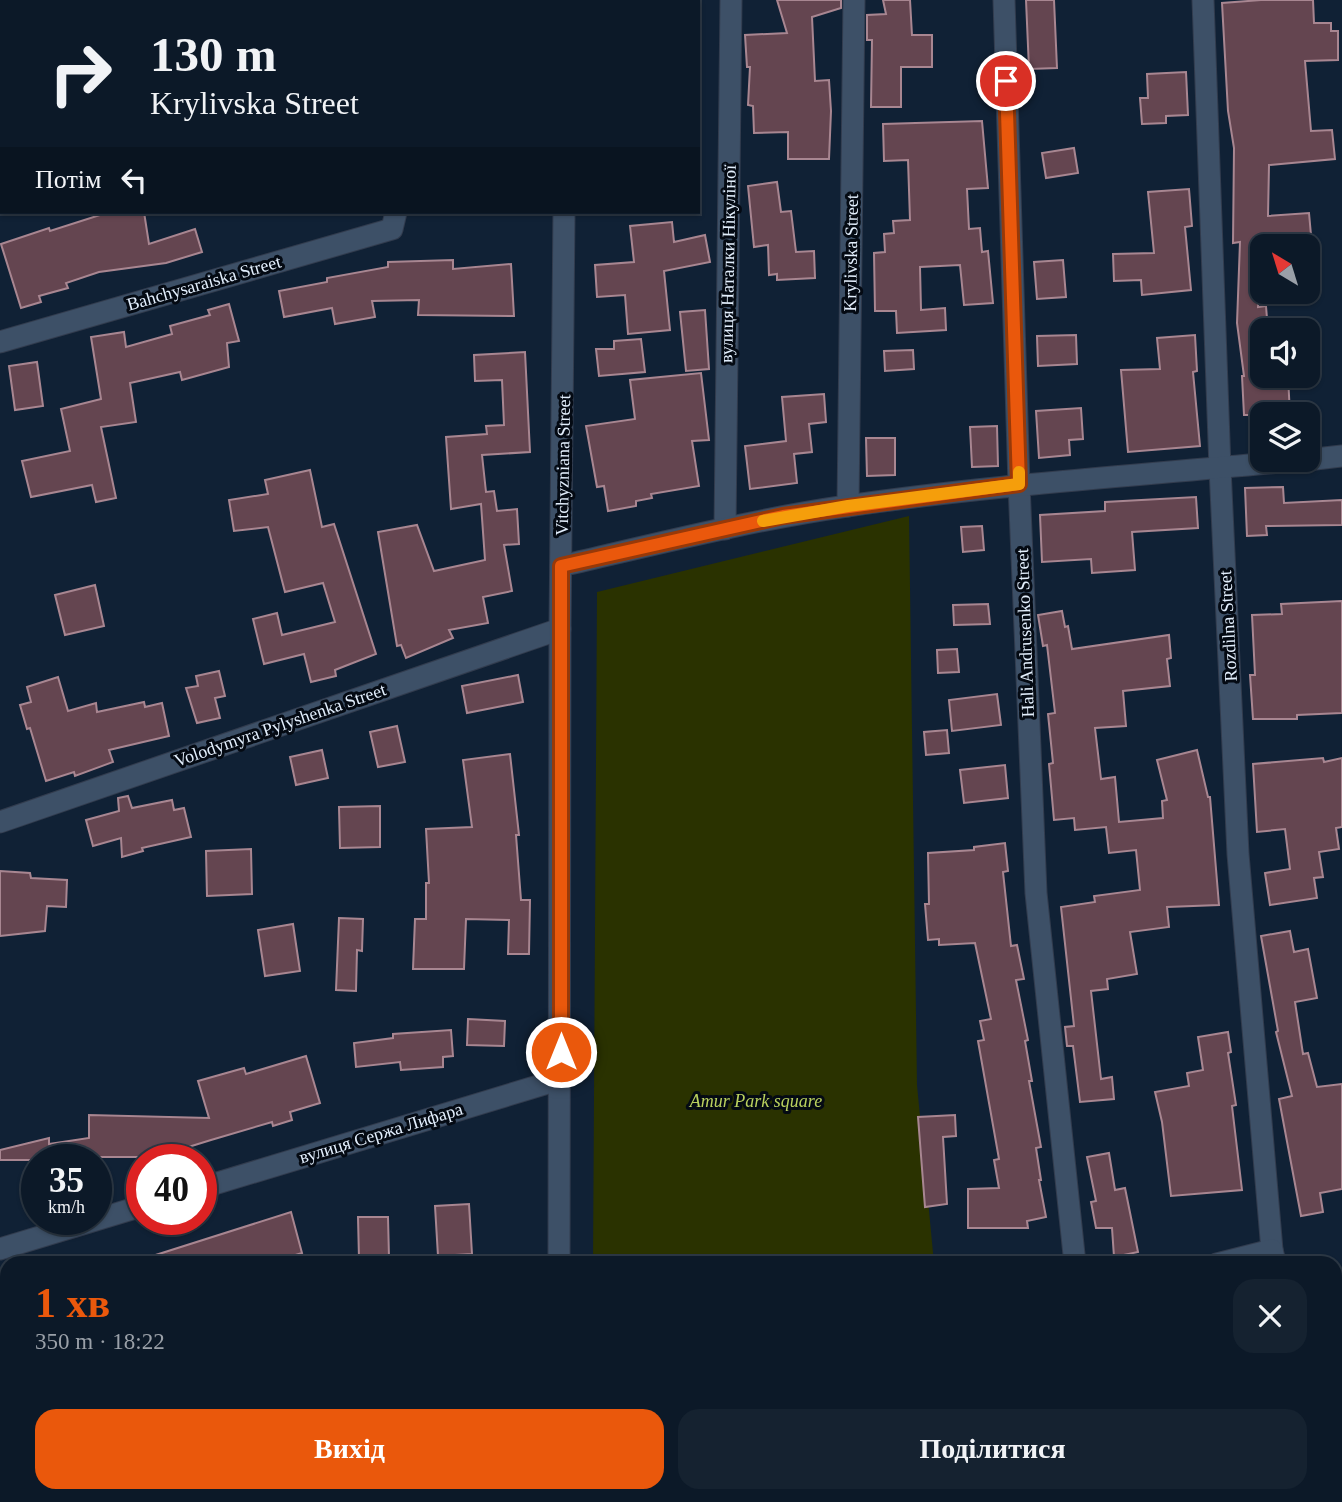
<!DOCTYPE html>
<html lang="uk">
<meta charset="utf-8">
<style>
:root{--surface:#0c1928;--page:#152230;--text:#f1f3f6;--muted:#9aa0a8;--line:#2c3845;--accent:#ea580c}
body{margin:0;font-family:Georgia,serif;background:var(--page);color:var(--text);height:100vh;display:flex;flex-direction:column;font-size:26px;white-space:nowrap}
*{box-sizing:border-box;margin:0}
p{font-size:23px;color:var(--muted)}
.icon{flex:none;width:38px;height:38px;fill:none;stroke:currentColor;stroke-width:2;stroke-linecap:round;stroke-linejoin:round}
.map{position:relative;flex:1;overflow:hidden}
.sheet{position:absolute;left:0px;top:1256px;width:1342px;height:247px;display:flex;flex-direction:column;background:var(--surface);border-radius:21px 21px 0 0;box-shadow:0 2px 5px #0004,0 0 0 2px var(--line)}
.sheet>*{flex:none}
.hud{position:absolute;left:0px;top:0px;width:700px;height:214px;box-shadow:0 2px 5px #0004,0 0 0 2px var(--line);background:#0c1928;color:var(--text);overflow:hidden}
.needle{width:46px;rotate:322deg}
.tools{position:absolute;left:1250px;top:234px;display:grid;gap:14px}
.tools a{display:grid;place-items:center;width:70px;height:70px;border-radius:14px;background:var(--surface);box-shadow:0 2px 5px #0004,0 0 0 2px var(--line);font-size:35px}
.speed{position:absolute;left:21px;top:1144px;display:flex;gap:14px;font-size:35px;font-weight:700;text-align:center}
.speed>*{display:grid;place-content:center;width:91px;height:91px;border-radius:50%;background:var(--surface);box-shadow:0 2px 5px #0004,0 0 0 2px var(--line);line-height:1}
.speed small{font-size:18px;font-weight:400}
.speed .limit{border:10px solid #d22;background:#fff;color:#111}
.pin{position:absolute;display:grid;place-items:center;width:60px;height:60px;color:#fff;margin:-30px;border:4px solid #fff;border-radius:50%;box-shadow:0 2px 7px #0007}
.me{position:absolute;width:77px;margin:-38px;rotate:0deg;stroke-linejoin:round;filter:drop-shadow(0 0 5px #0008)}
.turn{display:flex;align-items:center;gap:24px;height:147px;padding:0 35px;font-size:32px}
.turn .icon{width:91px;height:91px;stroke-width:2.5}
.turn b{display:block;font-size:49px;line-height:60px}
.then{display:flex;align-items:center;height:66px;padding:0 35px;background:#0003;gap:14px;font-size:26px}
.round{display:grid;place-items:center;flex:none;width:74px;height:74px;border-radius:21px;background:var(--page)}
.summary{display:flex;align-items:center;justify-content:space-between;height:119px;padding:0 35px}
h1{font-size:42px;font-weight:800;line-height:52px;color:var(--accent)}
.primary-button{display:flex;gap:14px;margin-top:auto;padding:14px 35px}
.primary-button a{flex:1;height:80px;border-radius:21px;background:var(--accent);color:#fff;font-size:28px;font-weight:800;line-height:80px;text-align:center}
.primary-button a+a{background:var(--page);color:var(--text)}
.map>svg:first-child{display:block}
</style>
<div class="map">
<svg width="1342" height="1502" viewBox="0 0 1342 1502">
<rect width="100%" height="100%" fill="#102135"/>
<!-- green -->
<polygon fill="#2a3200" points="909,516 917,1085 934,1263 593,1264 597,592"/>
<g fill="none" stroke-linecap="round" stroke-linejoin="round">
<!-- stream -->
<g stroke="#448087" stroke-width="8">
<polyline points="1335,1450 1342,1447"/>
<polyline points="1209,1502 1223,1496"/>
</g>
</g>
<!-- building -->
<g fill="#644550" stroke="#a88691" stroke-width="2">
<polygon points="777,0 841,0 841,8 812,17 815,81 829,80 831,111 829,159 788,159 788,132 754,133 753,106 748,105 750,67 747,67 745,35 787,33"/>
<polygon points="883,0 910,0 912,35 932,35 932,67 901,67 901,107 871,107 872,40 867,40 867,15 886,14"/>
<polygon points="1026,0 1054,0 1057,68 1029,69"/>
<polygon points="1261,0 1313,0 1314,23 1331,23 1331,31 1338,31 1338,60 1305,61 1311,131 1332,130 1335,159 1269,165 1268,216 1309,213 1311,235 1296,236 1297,247 1260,247 1258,307 1266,306 1268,331 1262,331 1262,376 1288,376 1290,415 1244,415 1242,376 1244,376 1237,323 1240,242 1233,243 1234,148 1228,111 1222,3"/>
<polygon points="1186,72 1188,115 1166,116 1166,123 1142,124 1140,98 1148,98 1147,74"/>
<polygon points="982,121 988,188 967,189 969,229 980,228 982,252 988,251 993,303 964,305 960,265 920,267 921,310 945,308 946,330 897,333 896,311 875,311 874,253 885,252 884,234 894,233 893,221 910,220 908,160 884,161 883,124"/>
<polygon points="1074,148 1078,173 1046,178 1042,153"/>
<polygon points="777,182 781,212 791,211 796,252 814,251 815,278 777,280 777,274 769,275 768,245 754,247 748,186"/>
<polygon points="1189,189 1192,226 1185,227 1191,290 1142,295 1141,280 1114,281 1113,254 1154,253 1148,192"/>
<polygon points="121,212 144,212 149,244 195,229 202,252 166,263 99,272 66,283 68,288 39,296 41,302 21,308 1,244 49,228 50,231 103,214"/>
<polygon points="672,222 674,242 705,235 710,262 664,271 670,330 628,334 625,295 597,297 595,265 634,262 630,226"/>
<polygon points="453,260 453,269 511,264 514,316 418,315 419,300 372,301 375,317 335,324 332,308 284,317 279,291 327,282 327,278 388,267 388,262"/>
<polygon points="1063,260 1066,297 1037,299 1034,262"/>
<polygon points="229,304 239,341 227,343 229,367 182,380 180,372 130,383 136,422 101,427 116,498 96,502 92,485 31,497 22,461 70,451 61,409 101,399 91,337 124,332 126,347 172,334 170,326 210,315 208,310"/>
<polygon points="705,310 709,369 686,371 680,312"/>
<polygon points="1076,335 1077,364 1038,366 1037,336"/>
<polygon points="1195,335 1197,371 1193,372 1200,446 1128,452 1121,370 1160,369 1157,338"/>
<polygon points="641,339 645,372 599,376 596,349 614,349 614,341"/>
<polygon points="913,350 914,369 885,371 884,351"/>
<polygon points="525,352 530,452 482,455 486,492 494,491 497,511 517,509 519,544 504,545 512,591 483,597 488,623 449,630 453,638 406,658 401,645 397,646 378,532 417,525 434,571 485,560 481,504 451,509 446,437 487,434 486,426 504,425 502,380 475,381 474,355"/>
<polygon points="37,362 43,406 15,410 9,366"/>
<polygon points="701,373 709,440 692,441 699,486 651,494 652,498 636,501 636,506 608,511 604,486 597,487 586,426 635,419 630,380"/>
<polygon points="824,394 826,422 809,424 812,452 794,454 797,483 750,489 745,446 786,441 782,397"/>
<polygon points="1081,408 1083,439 1069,440 1070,455 1039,458 1036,411"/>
<polygon points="997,426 998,466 972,467 970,427"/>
<polygon points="866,438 895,438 895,475 867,476"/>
<polygon points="310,470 322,527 334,524 376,654 335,670 336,676 311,682 304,654 264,664 253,619 277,613 282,635 335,622 323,583 285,592 268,527 234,531 229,500 268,494 265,480"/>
<polygon points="1283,487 1284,503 1342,500 1342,525 1266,526 1267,535 1247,536 1245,488"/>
<polygon points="1196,497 1198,528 1132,532 1135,570 1092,573 1091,559 1042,562 1040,515 1105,511 1105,502"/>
<polygon points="982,526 984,550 963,552 961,527"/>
<polygon points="95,585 104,626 65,635 55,595"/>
<polygon points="1342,601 1342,713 1297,715 1297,719 1253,719 1250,675 1255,675 1252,615 1282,614 1281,604"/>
<polygon points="988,604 990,624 954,625 953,605"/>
<polygon points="1062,611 1065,627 1068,626 1072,649 1169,635 1171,658 1167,659 1170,686 1123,691 1126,726 1095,728 1101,779 1115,777 1119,822 1163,818 1162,801 1167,800 1157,760 1197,750 1208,797 1210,797 1219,905 1167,907 1169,927 1130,932 1137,974 1107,979 1108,989 1091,991 1101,1079 1112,1077 1114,1099 1080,1102 1073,1046 1067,1046 1065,1027 1074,1026 1061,907 1095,902 1094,896 1140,890 1136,850 1109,853 1106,827 1075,830 1074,818 1054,820 1049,764 1053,763 1048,714 1055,713 1047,645 1043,646 1038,615"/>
<polygon points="957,649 959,672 938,673 937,650"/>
<polygon points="219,671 225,696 215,698 220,718 197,723 186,688 198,686 196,676"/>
<polygon points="518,675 523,702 467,713 462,686"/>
<polygon points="58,677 68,711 96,703 97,712 144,702 145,707 162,703 169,736 109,750 113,762 75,776 74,772 46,781 30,728 27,729 20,705 31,702 27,687"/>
<polygon points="997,694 1001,725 952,731 949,700"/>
<polygon points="397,726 405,762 378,767 370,732"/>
<polygon points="947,730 949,753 926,755 924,732"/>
<polygon points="322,750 328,778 296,785 290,757"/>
<polygon points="510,754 519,835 516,835 521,900 530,900 529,954 508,954 509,920 466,919 464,969 413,969 415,919 426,919 426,883 429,883 426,829 472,827 463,760"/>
<polygon points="1323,758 1324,762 1342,758 1342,827 1336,828 1339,849 1319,852 1323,877 1314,878 1317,898 1270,905 1265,873 1290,869 1285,829 1257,832 1253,764"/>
<polygon points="1005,765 1008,798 964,803 960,770"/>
<polygon points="128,796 132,808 172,800 174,810 184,808 191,837 142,848 143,851 122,857 121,838 93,846 86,820 119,811 118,798"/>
<polygon points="380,806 380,847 340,848 339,807"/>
<polygon points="1005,843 1008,871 1003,872 1011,946 1017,945 1024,979 1016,980 1028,1040 1025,1041 1032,1081 1029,1081 1041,1147 1036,1148 1041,1180 1039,1180 1046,1217 1027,1221 1028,1228 968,1228 968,1189 999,1188 994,1160 999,1159 978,1041 984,1040 980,1021 991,1019 975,943 939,945 939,939 928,940 925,904 929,904 928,853 974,850 974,847"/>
<polygon points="251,849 252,894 207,896 206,851"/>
<polygon points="0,871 30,873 31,878 67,880 66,907 47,906 45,931 0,936"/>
<polygon points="339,918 363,919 362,951 357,950 356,991 336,990"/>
<polygon points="293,924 300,971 265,976 258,930"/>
<polygon points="1290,931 1294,952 1308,949 1317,998 1295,1002 1303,1054 1308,1053 1317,1087 1342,1084 1342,1189 1320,1193 1323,1212 1301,1216 1279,1099 1292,1096 1276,1032 1278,1031 1261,936"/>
<polygon points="468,1019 505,1021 504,1046 467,1045"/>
<polygon points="451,1030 453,1056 443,1057 443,1067 401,1070 400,1062 356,1067 354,1043 393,1038 393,1034"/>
<polygon points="1228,1032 1231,1052 1228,1053 1236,1105 1232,1106 1242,1190 1171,1196 1162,1122 1155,1092 1189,1086 1187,1073 1203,1070 1198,1037"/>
<polygon points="306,1056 320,1103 290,1112 292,1120 273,1126 272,1122 211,1140 169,1153 169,1157 49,1157 49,1160 0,1160 0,1150 49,1138 49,1144 89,1138 89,1115 209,1118 198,1081 244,1068 246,1074"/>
<polygon points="955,1115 956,1136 943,1137 947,1204 925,1207 918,1117"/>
<polygon points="1109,1153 1115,1190 1125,1188 1138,1252 1114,1257 1112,1228 1096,1228 1091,1202 1096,1201 1087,1157"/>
<polygon points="469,1204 472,1254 438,1256 435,1206"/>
<polygon points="291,1212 302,1253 266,1264 144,1264 143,1259"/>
<polygon points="358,1217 388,1217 389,1258 359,1259"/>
</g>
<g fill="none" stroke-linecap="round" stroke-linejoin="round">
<!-- minor casing -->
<g stroke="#323c4e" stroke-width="23">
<g id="minor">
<polyline points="422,0 423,2"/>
<polyline points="1004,0 1019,484 1036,893 1075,1264"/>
<polyline points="1203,0 1220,468 1238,854 1272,1250"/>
<polyline points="605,2 611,0"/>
<polyline points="0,174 2,174"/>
<polyline points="0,342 392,229 396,212"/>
<polyline points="1307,460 1342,456"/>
<polyline points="848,506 854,0"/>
<polyline points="725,529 731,0"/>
<path d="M561 566C656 544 751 520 847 506 998 484 1149 475 1301 460"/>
<polyline points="0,822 560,629"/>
<polyline points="201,1188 561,1079"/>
<polyline points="0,1249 142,1206"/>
<polyline points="1217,1264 1272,1250 1275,1262"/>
<polyline points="1335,1295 1342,1295"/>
<polyline points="1335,1348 1342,1353"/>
<polyline points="1335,1429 1342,1427"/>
<polyline points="651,1502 659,1496"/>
<polyline points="1147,1502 1162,1496"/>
</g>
</g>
<!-- tertiary casing -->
<g stroke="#323c4e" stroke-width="23">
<g id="tertiary">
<polyline points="565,2 566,0"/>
<polyline points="559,1264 560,629 564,212"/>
<polyline points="556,1502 556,1496"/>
</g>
</g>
<!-- minor -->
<use href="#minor" stroke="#3d5067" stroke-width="21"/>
<!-- tertiary -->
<use href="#tertiary" stroke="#3d5067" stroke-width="21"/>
</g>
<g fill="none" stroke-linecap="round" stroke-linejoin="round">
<!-- route casing -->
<g stroke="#983908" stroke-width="18">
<polyline id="route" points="561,1052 561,566 783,516 1019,484 1006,81"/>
</g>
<!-- route -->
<use href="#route" stroke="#ea580c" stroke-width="12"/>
<!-- slow -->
<polyline stroke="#f59e0b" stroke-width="12" points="763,521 848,506 1019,484 1019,472"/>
</g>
<g text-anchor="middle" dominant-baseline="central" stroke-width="6" stroke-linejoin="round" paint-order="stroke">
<!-- street labels -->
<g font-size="18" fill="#e3effd" stroke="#040a13">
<text transform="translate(851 253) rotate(-89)">Krylivska Street</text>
<text transform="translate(728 264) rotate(-89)">вулиця Наталки Нікуліної</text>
<text transform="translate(204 283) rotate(-16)">Bahchysaraiska Street</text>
<text transform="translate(563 465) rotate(-89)">Vitchyzniana Street</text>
<text transform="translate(1228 626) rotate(-93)">Rozdilna Street</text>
<text transform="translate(1025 633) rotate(-92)">Hali Andrusenko Street</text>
<text transform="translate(280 725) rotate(-19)">Volodymyra Pylyshenka Street</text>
<text transform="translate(381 1133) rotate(-17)">вулиця Сержа Лифара</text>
</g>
<!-- park labels -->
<g font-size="18" font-style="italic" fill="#bad15e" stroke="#040a13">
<text x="756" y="1101">Amur Park square</text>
</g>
</g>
</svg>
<div class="tools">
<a><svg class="needle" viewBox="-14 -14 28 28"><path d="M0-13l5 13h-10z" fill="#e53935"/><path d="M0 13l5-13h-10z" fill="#9aa0a8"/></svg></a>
<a><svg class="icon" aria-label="sound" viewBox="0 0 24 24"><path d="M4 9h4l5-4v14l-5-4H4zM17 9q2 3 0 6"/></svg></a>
<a><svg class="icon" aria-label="layers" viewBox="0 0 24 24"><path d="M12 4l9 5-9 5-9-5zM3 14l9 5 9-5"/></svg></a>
</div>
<div class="speed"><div>35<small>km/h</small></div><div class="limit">40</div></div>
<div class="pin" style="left:1006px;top:81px;background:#d93025"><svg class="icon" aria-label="arrive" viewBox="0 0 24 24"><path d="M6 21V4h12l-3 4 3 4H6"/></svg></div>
<svg class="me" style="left:561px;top:1052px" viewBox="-20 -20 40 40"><circle r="17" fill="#ea580c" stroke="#fff" stroke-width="3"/><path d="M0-11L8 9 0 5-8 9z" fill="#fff"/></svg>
<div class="hud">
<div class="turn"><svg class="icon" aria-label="right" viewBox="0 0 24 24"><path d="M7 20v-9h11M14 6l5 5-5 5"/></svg><div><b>130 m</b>Krylivska Street</div></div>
<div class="then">Потім<svg class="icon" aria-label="left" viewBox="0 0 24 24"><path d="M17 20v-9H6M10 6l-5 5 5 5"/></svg></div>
</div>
<section class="sheet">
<div class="summary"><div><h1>1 хв</h1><p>350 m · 18:22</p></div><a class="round"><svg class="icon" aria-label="close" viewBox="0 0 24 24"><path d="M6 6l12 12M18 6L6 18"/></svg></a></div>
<div class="primary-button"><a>Вихід</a><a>Поділитися</a></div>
</section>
</div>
